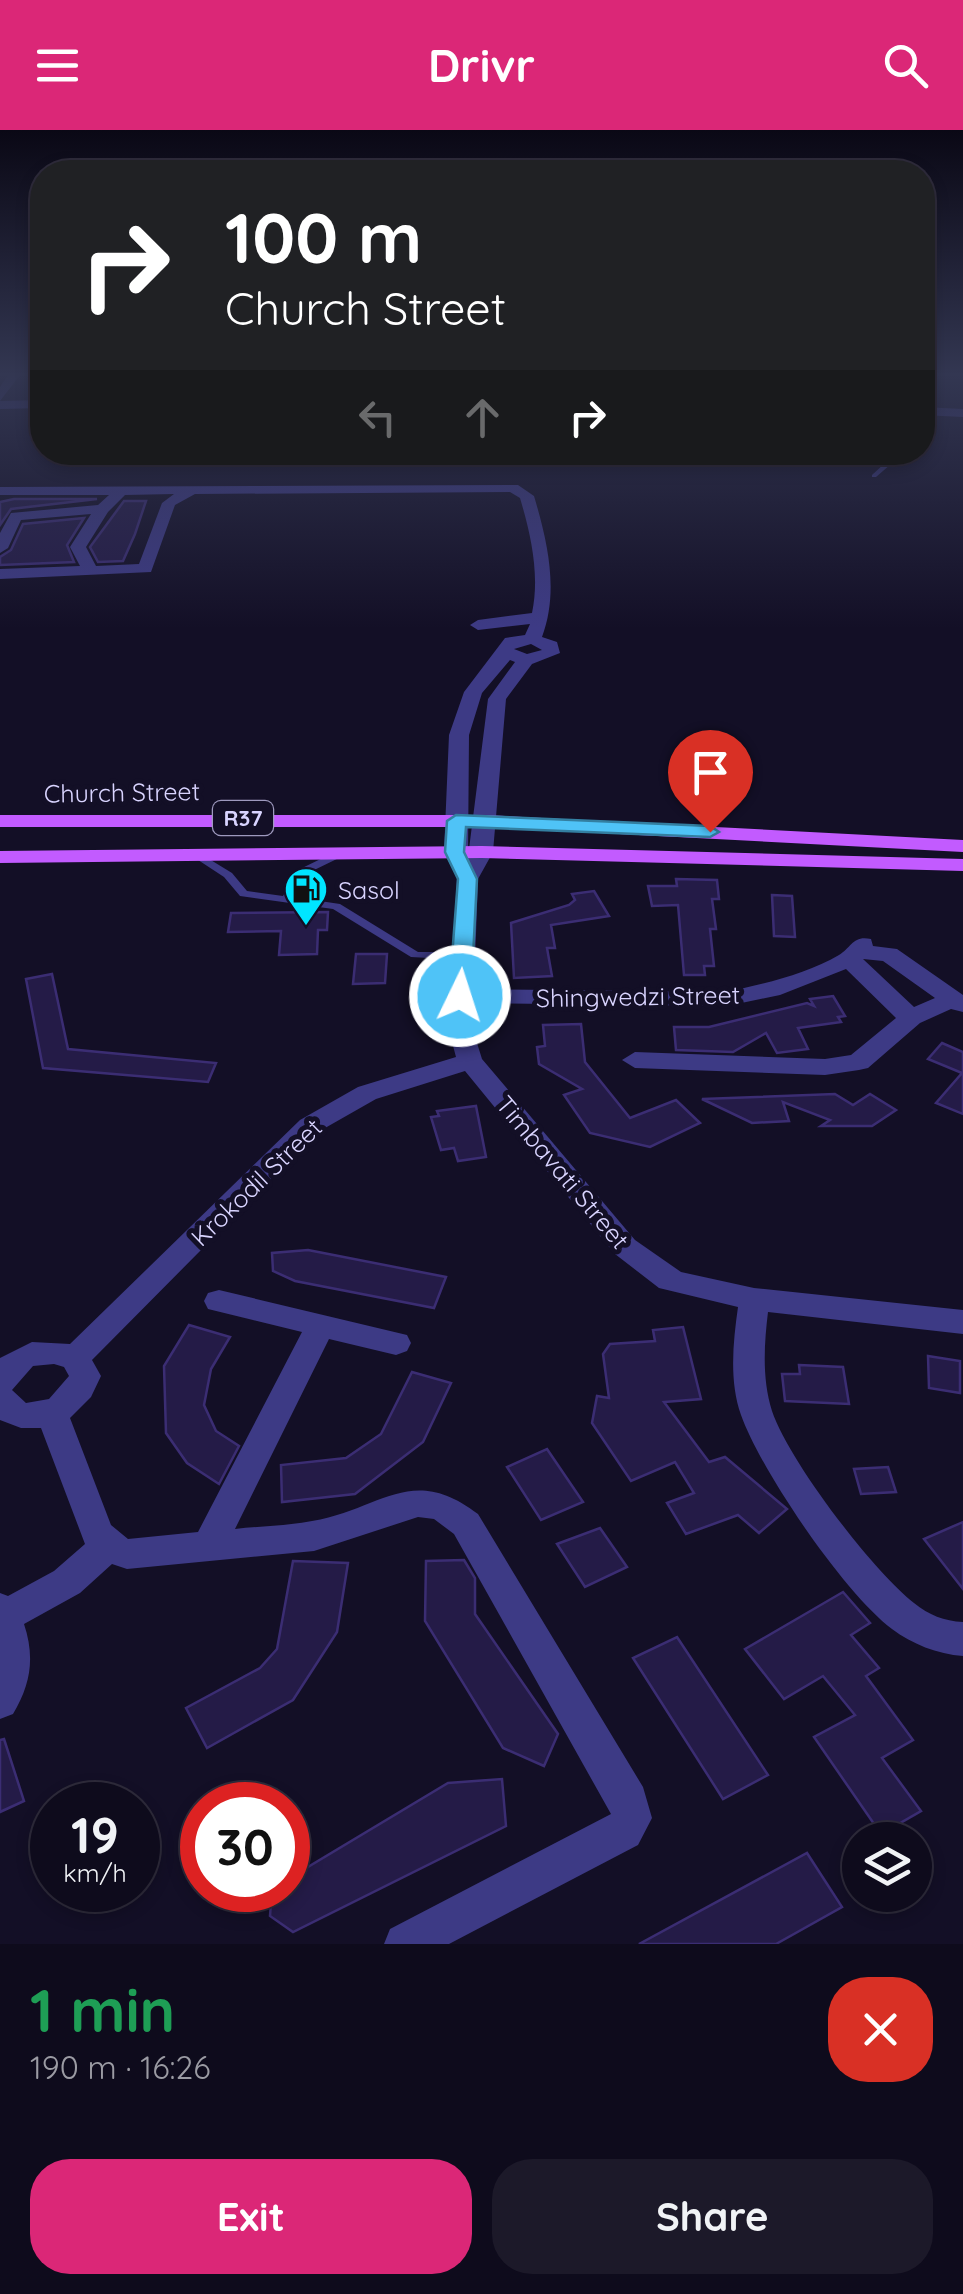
<!DOCTYPE html>
<meta charset="utf-8">
<style>
:root{--surface:#0e0b1c;--page:#1c1929;--text:#f1f3f6;--muted:#9b9ba3;--line:#2e2b3b;--accent:#db2777}
body{margin:0;font-family:Quicksand,sans-serif;background:var(--page);color:var(--text);height:100vh;display:flex;flex-direction:column;font-size:38px;white-space:nowrap}
*{box-sizing:border-box;margin:0}
p{font-size:32px;color:var(--muted)}
.icon{flex:none;width:55px;height:55px;fill:none;stroke:currentColor;stroke-width:2;stroke-linecap:round;stroke-linejoin:round}
.map{position:relative;height:1814px;overflow:hidden}
.details{display:flex;flex-direction:column;background:var(--surface);flex:1}
.details>*{flex:none}
.hud{position:absolute;left:30px;top:30px;width:905px;height:305px;border-radius:40px;box-shadow:0 5px 15px #0003,0 0 0 2px var(--line);background:#202124;color:#fff;overflow:hidden}
.controls{position:absolute;left:842px;top:1692px;display:grid;gap:20px}
.controls a{display:grid;place-items:center;width:90px;height:90px;border-radius:50%;background:var(--surface);box-shadow:0 5px 15px #0003,0 0 0 2px var(--line);font-size:50px}
.speed{position:absolute;left:30px;top:1652px;display:flex;gap:20px;font-size:50px;font-weight:700;text-align:center}
.speed>*{display:grid;place-content:center;width:130px;height:130px;border-radius:50%;background:var(--surface);box-shadow:0 5px 15px #0003,0 0 0 2px var(--line);line-height:1}
.speed small{font-size:25px;font-weight:400}
.speed .limit{border:15px solid #d22;background:#fff;color:#111}
.pin{position:absolute;display:grid;place-items:center;width:85px;height:85px;color:#fff;margin:-102px -42px;border-radius:50% 50% 50% 0;rotate:-45deg;box-shadow:0 0 10px #0007}
.pin .icon{rotate:45deg}
.me{position:absolute;width:110px;margin:-55px;rotate:4deg;stroke-linejoin:round;filter:drop-shadow(0 0 8px #0008)}
.turn{display:flex;align-items:center;gap:35px;height:210px;padding:0 30px;font-size:45px}
.turn .icon{width:130px;height:130px;stroke-width:2.5}
.turn b{display:block;font-size:70px;line-height:85px}
.lanes{display:flex;align-items:center;height:95px;padding:0 30px;background:#0003;justify-content:center;gap:50px;direction:ltr}
.lanes .off{opacity:.35}
.round{display:grid;place-items:center;flex:none;width:105px;height:105px;border-radius:40px;background:var(--page)}
.summary{display:flex;align-items:center;justify-content:space-between;height:170px;padding:0 30px}
h1{font-size:60px;font-weight:800;line-height:75px;color:#1e9e55}
.action{display:flex;gap:20px;margin-top:auto;padding:20px 30px}
.action a{flex:1;height:115px;border-radius:40px;background:var(--accent);color:#fff;font-size:40px;font-weight:800;line-height:115px;text-align:center}
.action a+a{background:var(--page);color:var(--text)}
header{display:flex;justify-content:space-between;align-items:center;height:130px;padding:0 30px;background:var(--accent);color:#fff;font-size:45px;font-weight:800}
.map>svg:first-child{display:block}
</style>
<header><svg class="icon" aria-label="menu" viewBox="0 0 24 24"><path d="M4 6h16M4 12h16M4 18h16"/></svg>Drivr<svg class="icon" aria-label="search" viewBox="0 0 24 24"><circle cx="10" cy="10" r="6"/><path d="M15 15l6 6"/></svg></header>
<div class="map">
<svg width="963" height="1814" viewBox="0 0 963 1814">
<rect width="100%" height="100%" fill="#130f26"/>
<!-- building -->
<g fill="#241b47" stroke="#3b2d73" stroke-width="2.5">
<polygon points="14,369 97,369 11,379 0,395 0,372"/>
<polygon points="124,371 146,371 135,404 123,431 98,432 90,417"/>
<polygon points="84,388 67,415 74,432 0,435 0,427 11,420 23,394"/>
<polygon points="676,749 717,750 719,769 712,769 716,799 710,799 714,836 704,836 705,845 684,845 678,775 652,776 648,756 677,756"/>
<polygon points="594,761 609,786 551,795 555,818 547,818 552,846 514,848 511,793 569,775 575,770 572,764"/>
<polygon points="772,765 792,766 795,807 774,806"/>
<polygon points="328,782 327,800 318,800 317,824 279,825 281,801 228,802 231,783"/>
<polygon points="356,824 387,824 385,853 353,854"/>
<polygon points="52,844 68,919 216,933 208,952 43,938 26,849"/>
<polygon points="833,866 845,886 838,887 841,892 798,898 808,919 777,923 766,903 733,922 676,920 674,897 709,897 807,873 814,876 810,869"/>
<polygon points="581,894 585,932 630,988 676,970 700,993 650,1017 590,1003 564,965 582,959 539,934 537,917 545,916 543,895"/>
<polygon points="942,913 963,922 963,984 936,973 962,943 928,929"/>
<polygon points="835,964 853,975 870,964 896,980 872,996 821,996 830,990 783,972 789,991 752,993 702,969"/>
<polygon points="476,976 486,1027 458,1031 454,1018 441,1020 431,987 439,986 437,981"/>
<polygon points="308,1120 446,1147 434,1178 295,1151 273,1141 272,1123"/>
<polygon points="189,1195 230,1207 211,1239 204,1275 216,1301 239,1316 219,1354 187,1333 166,1303 164,1236"/>
<polygon points="683,1197 701,1269 664,1272 709,1332 725,1327 787,1379 759,1403 738,1385 686,1404 667,1373 694,1363 675,1332 631,1351 592,1293 597,1266 609,1268 603,1224 610,1214 655,1211 653,1200"/>
<polygon points="928,1226 960,1231 960,1263 929,1258"/>
<polygon points="799,1235 843,1237 849,1274 785,1271 782,1244 800,1244"/>
<polygon points="412,1242 451,1253 423,1312 355,1364 282,1372 281,1335 346,1328 381,1304"/>
<polygon points="547,1319 583,1372 541,1390 507,1337"/>
<polygon points="888,1337 896,1362 861,1364 854,1339"/>
<polygon points="963,1392 963,1459 924,1409"/>
<polygon points="600,1398 627,1437 585,1457 557,1414"/>
<polygon points="464,1430 475,1448 475,1484 558,1604 544,1636 503,1618 425,1491 426,1431"/>
<polygon points="293,1431 348,1433 337,1502 293,1570 207,1618 186,1578 260,1538 277,1519"/>
<polygon points="843,1462 870,1493 851,1505 879,1538 866,1546 913,1610 882,1628 921,1681 881,1704 814,1607 855,1585 823,1546 784,1569 745,1519"/>
<polygon points="677,1507 768,1645 723,1669 633,1528"/>
<polygon points="4,1609 24,1671 0,1682 0,1610"/>
<polygon points="502,1649 506,1696 293,1802 270,1786 272,1760 288,1760 288,1749 448,1653"/>
<polygon points="807,1723 842,1777 776,1814 639,1814"/>
</g>
<g fill="none" stroke-linecap="round" stroke-linejoin="round">
<!-- lane -->
<g fill="#3d3a85" fill-rule="evenodd">
<polygon points="897,322 905,322 876,347 872,347 872,345"/>
<polygon points="196,721 232,743 247,761 283,766 298,740 335,722 343,722 344,724 343,726 306,744 293,767 340,774 418,822 463,822 469,826 463,830 411,827 333,779 240,766 224,747 192,726 191,724"/>
</g>
<!-- street -->
<g fill="#3d3a85" fill-rule="evenodd">
<polygon points="8,245 20,245 0,271 0,257"/>
<polygon points="42,270 42,278 0,279 0,271"/>
<polygon points="922,277 963,279 963,287 922,285"/>
<path d="M518 355 534 366C548 413 559 462 542 507L557 512 560 523 532 534 506 569 493 722 478 749 474 859 727 862C763 854 807 844 839 825 852 817 853 805 871 809L873 816 897 819 963 865V882L951 879 920 893 868 938 859 940 825 945 635 938 622 930 635 922 825 929 851 925 896 888 846 839 780 865 727 876 473 873 472 897 482 929 635 1110 681 1142 754 1158 963 1180V1204L768 1182C764 1215 762 1249 772 1281 789 1331 872 1440 914 1473 929 1485 944 1491 963 1492V1526C937 1524 912 1514 892 1499 844 1463 761 1341 741 1285 729 1251 733 1212 738 1177L659 1158 615 1124 465 941 376 969 318 1002 92 1230 101 1246 91 1267 70 1288 111 1395 128 1409 198 1402 302 1202 208 1179 204 1171 208 1163 219 1160 407 1205 411 1213 407 1221 396 1225 329 1209 235 1399C261 1396 287 1396 312 1391 382 1379 411 1333 478 1384L643 1657 652 1688 638 1715 449 1814H384L390 1799 611 1684 454 1404 434 1389 418 1387 314 1421 127 1439 112 1434 80 1463 24 1494C35 1527 31 1554 13 1584L0 1589V1463L8 1466 54 1441 85 1414 41 1298H21L0 1290V1228L32 1212 70 1214 300 990 358 957 456 927 448 897 457 748 444 722 449 605 464 562 505 508 525 505 530 494 478 500 470 495 478 490 532 483C540 445 531 405 520 368L510 362 195 364 175 375 151 442 0 449V439L80 436 70 417 91 384 21 390 8 418 0 423V403L11 383 98 375 109 365H0V357ZM174 364 162 373 139 434 96 436 86 417 108 382 125 365ZM531 514 542 520 527 524 514 519ZM510 530 515 532 488 569 468 727 469 605 482 563ZM863 829 883 831 935 868 914 877ZM54 1234 64 1237 69 1246 49 1269 26 1273 12 1260 33 1236Z"/>
</g>
<!-- primary -->
<g fill="#c25bff" fill-rule="evenodd">
<polygon points="0,685 486,685 963,710 963,722 486,697 0,697"/>
<polygon points="482,716 963,729 963,741 482,728 0,733 0,721"/>
</g>
</g>
<!-- sky -->
<linearGradient id="sky" x2="0" y2="1"><stop stop-color="#0a0815"/><stop offset="0.49" stop-color="#333752"/><stop offset="1" stop-color="#333752" stop-opacity="0"/></linearGradient>
<rect width="963" height="499" fill="url(#sky)"/>
<!-- route -->
<polygon fill="#4fc3f7" stroke="#337fa1" stroke-width="2.5" points="456,685 710,696 719,702 710,707 466,697 464,722 477,749 471,866 460,872 449,866 458,749 445,722 447,691"/>
<!-- icons -->
<defs>
<g id="fuel-pin" transform="scale(2.25)"><path d="M0 17L-7.5 6A9.5 9.5 0 1 1 7.5 6Z" fill="#00e5ff" stroke="#130f26"/><path d="M-5.5-6h7V0h2V4h1.3V-2.5L3-4.5l.8-.8L6-3V5H2.5V1h-1V6h-7ZM-4.2-4.7v3.2H.2V-4.7Z" fill="#111"/></g>
</defs>
<g fill-rule="evenodd">
<use href="#fuel-pin" x="306" y="759"/>
</g>
<g text-anchor="middle" dominant-baseline="central" stroke-width="10" stroke-linejoin="round" paint-order="stroke">
<!-- shield labels -->
<rect fill="#130f26" stroke="#9e99be" stroke-width="2.5" x="213" y="671" width="60" height="34" rx="8"/>
<g font-size="22" font-weight="bold" fill="#d9d4ff">
<text x="243" y="688">R37</text>
</g>
<!-- street labels -->
<g font-size="25" fill="#d9d4ff" stroke="#130f26">
<text transform="translate(122 662) rotate(-1)">Church Street</text>
<text transform="translate(638 866) rotate(-1)">Shingwedzi Street</text>
<text transform="translate(563 1042) rotate(50)">Timbavati Street</text>
<text transform="translate(256 1052) rotate(-44)">Krokodil Street</text>
</g>
<!-- poi labels -->
<g font-size="25" fill="#d9d4ff" stroke="#130f26" text-anchor="start">
<text x="338" y="759">Sasol</text>
</g>
</g>
</svg>
<div class="controls">
<a><svg class="icon" aria-label="layers" viewBox="0 0 24 24"><path d="M12 4l9 5-9 5-9-5zM3 14l9 5 9-5"/></svg></a>
</div>
<div class="speed"><div>19<small>km/h</small></div><div class="limit">30</div></div>
<div class="pin" style="left:710px;top:702px;background:#d93025"><svg class="icon" aria-label="arrive" viewBox="0 0 24 24"><path d="M6 21V4h12l-3 4 3 4H6"/></svg></div>
<svg class="me" style="left:460px;top:866px" viewBox="-20 -20 40 40"><circle r="17" fill="#4fc3f7" stroke="#fff" stroke-width="3"/><path d="M0-11L8 9 0 5-8 9z" fill="#fff"/></svg>
<div class="hud">
<div class="turn"><svg class="icon" aria-label="right" viewBox="0 0 24 24"><path d="M7 20v-9h11M14 6l5 5-5 5"/></svg><div><b>100 m</b>Church Street</div></div>
<div class="lanes"><svg class="icon off" aria-label="left" viewBox="0 0 24 24"><path d="M17 20v-9H6M10 6l-5 5 5 5"/></svg><svg class="icon off" aria-label="ahead" viewBox="0 0 24 24"><path d="M12 20V5M6 11l6-6 6 6"/></svg><svg class="icon" aria-label="right" viewBox="0 0 24 24"><path d="M7 20v-9h11M14 6l5 5-5 5"/></svg></div>
</div>
</div>
<section class="details">
<div class="summary"><div><h1>1 min</h1><p>190 m · 16:26</p></div><a class="round" style="background:#d93025;color:#fff"><svg class="icon" aria-label="close" viewBox="0 0 24 24"><path d="M6 6l12 12M18 6L6 18"/></svg></a></div>
<div class="action"><a>Exit</a><a>Share</a></div>
</section>
